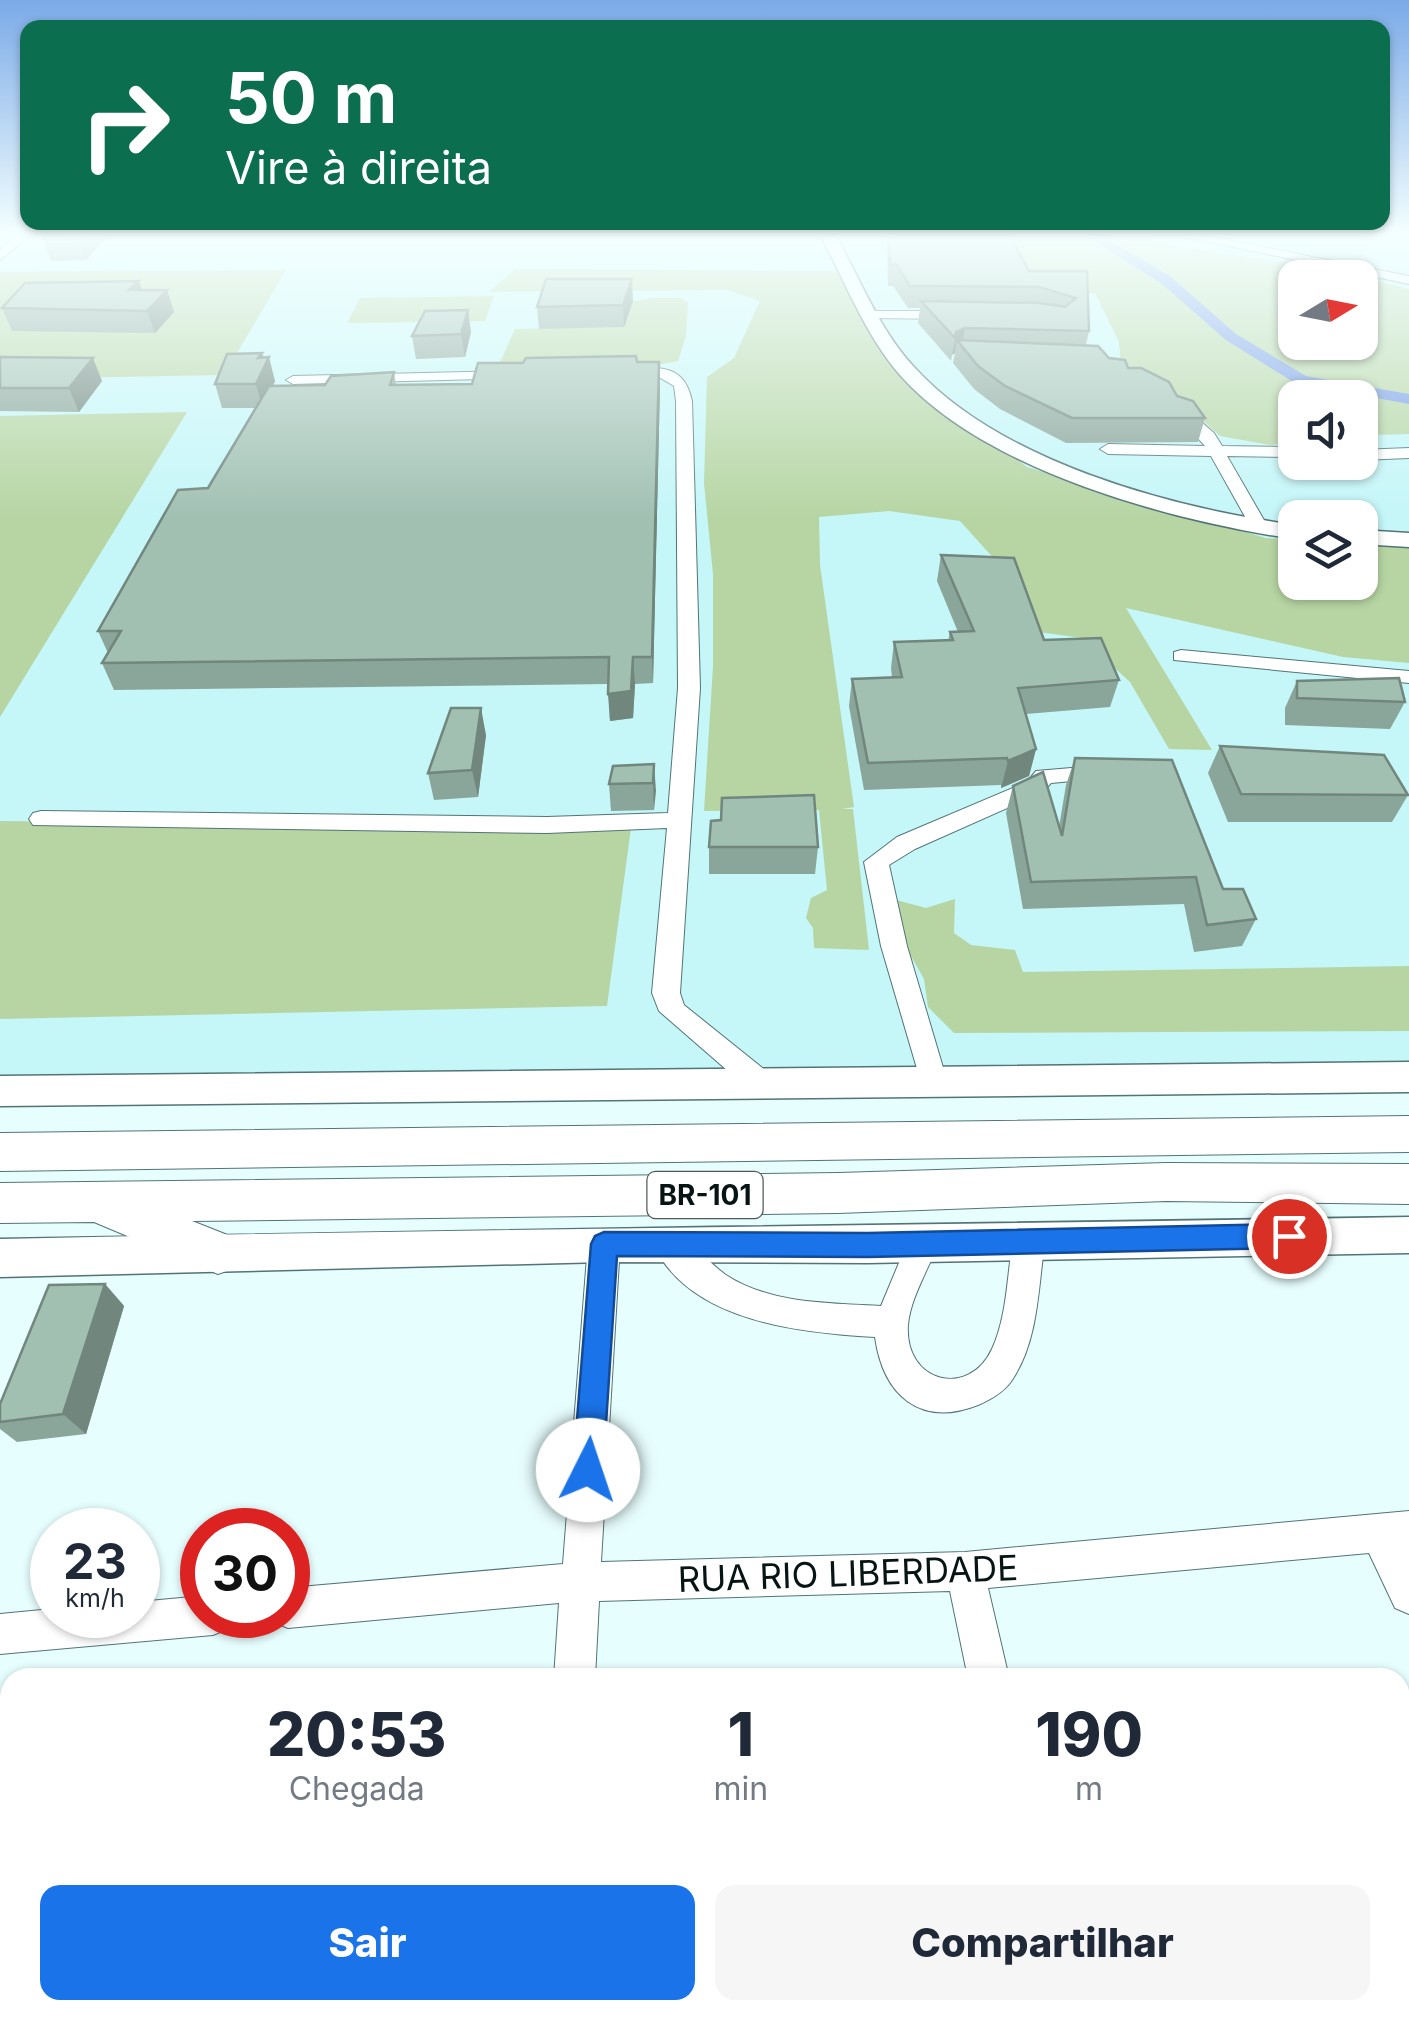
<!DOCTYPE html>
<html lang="pt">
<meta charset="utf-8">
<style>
:root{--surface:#fff;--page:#f6f6f7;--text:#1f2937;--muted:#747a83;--accent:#1a73e8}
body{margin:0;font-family:Inter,sans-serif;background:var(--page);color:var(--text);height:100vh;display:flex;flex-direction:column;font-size:38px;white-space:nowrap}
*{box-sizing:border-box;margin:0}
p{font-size:32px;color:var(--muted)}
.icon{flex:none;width:55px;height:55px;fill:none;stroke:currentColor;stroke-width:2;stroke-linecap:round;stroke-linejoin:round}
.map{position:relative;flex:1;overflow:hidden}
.panel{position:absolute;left:0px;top:1668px;width:1410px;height:352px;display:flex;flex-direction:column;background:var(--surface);border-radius:30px 30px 0 0;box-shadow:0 2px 8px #0004}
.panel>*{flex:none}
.banner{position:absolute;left:20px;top:20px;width:1370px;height:210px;border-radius:20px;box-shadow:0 2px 8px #0004;background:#0b6e4f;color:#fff;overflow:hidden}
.needle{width:65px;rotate:80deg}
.buttons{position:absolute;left:1278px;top:260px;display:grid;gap:20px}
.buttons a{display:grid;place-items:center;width:100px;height:100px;border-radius:20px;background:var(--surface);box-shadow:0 2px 8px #0004;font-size:50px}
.speed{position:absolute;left:30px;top:1508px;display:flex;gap:20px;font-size:50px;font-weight:700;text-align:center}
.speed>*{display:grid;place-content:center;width:130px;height:130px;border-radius:50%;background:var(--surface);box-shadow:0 2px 8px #0004;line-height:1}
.speed small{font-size:25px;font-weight:400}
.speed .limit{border:15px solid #d22;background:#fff;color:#111}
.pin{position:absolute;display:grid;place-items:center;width:85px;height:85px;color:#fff;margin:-42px;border:5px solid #fff;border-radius:50%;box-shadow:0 2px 10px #0007}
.me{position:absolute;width:110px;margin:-55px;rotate:4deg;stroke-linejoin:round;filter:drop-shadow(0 0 8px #0008)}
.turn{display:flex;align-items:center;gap:35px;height:210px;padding:0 40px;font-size:45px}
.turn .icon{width:130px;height:130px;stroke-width:2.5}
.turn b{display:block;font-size:70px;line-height:85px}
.eta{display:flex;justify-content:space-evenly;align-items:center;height:170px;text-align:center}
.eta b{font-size:60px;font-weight:800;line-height:70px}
.cta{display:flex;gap:20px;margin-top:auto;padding:20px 40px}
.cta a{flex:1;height:115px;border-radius:20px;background:var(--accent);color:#fff;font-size:40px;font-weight:800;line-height:115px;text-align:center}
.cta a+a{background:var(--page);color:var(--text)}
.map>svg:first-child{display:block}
</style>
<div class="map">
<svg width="1409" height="2019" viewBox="0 0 1409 2019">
<rect width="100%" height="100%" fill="#e7fefe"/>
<!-- built -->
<path fill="#c5f6f8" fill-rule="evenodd" d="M0 236H1409V1074L0 1096ZM1295 278H1360V342H1295ZM1295 398H1360V462H1295ZM1295 518H1360V582H1295Z"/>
<!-- green -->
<g fill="#b6d5a3" fill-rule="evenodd">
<path d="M1014 236H1139L1186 248 1340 271 1409 289V434L1371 435 1378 452 1360 453V398H1295V442L1270 445 1220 436 1199 417 1121 368 1119 342 1095 293C1059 293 1043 292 1024 259 1019 250 1015 247 1014 236ZM1295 278H1360V342H1295Z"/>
<polygon points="515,269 836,271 884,354 1027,467 1266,538 1295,540 1295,582 1360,582 1360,544 1409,547 1409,663 1343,657 1126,608 1212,750 1169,749 1130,682 1082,638 1024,630 998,563 960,521 889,511 819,517 820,565 854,807 842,809 853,809 869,950 814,948 813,928 806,918 811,898 827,890 819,810 704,811 713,666 713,574 704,483 707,377 734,358 760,301 727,290 489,292"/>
<polygon points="286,270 224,375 0,379 0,272"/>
<polygon points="494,296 485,321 347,323 360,298"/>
<polygon points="654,298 681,298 688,303 686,336 678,361 651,366 498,367 515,329 623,327 633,301"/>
<polygon points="187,412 0,717 0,416"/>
<polygon points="0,821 631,828 607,1006 0,1019"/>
<polygon points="955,899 954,933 971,945 1015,950 1023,972 1409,966 1409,1031 954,1033 928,1007 924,979 899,935 896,900 926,908"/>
</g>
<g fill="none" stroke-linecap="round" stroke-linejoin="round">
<!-- canal -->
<polygon fill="#769ae6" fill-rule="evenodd" points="1086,236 1102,236 1171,277 1236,334 1306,376 1409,394 1409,404 1295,383 1226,340 1161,283"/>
<!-- minor casing -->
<g stroke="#527476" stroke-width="2">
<g id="minor">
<polygon points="16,236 30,236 0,260 0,250"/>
<polygon points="1182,236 1207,236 1409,276 1409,284"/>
<polygon points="873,311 955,311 962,315 955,319 868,318 866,315"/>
<path d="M625 368C658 368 684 362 692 401L700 688 680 993 684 1005 771 1075 775 1083 771 1091 761 1095 751 1091 659 1011 652 993 667 828 547 833 33 825 29 819 33 813 41 811 547 817 668 813 678 688 676 401 674 386 657 376 620 375V369Z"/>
<polygon points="512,371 519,375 517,378 293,384 286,380 293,376"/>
<polygon points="1176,400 1214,433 1222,446 1295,447 1295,457 1227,456 1268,527 1265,531 1253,531 1211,456 1108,454 1100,449 1108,444 1205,446 1168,405"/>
<polygon points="1409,448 1409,458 1360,460 1360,450"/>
<polygon points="1181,650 1409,671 1409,683 1174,660 1174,652"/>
<polygon points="1107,765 1118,772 1115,777 1051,783 1043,792 915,849 889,865 907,946 947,1081 943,1089 933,1093 923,1089 881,946 864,862 897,837 1027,782 1036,771"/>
<path d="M1029 1227 1040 1231 1045 1241C1038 1286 1039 1337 1014 1377 1006 1391 992 1399 978 1405 920 1428 883 1395 875 1337 802 1333 689 1322 654 1245L659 1235 670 1231C692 1239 706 1261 726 1275 770 1304 830 1303 881 1306L911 1234 922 1230 933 1234 938 1244C929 1268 910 1299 908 1325 904 1383 969 1399 992 1349 1007 1317 1007 1275 1013 1241L1018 1231Z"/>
<polygon points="604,1230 615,1234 620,1244 601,1562 965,1552 1409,1511 1409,1614 1395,1608 1369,1553 988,1588 1009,1678 968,1678 950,1591 599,1601 595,1678 554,1678 559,1603 288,1628 274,1622 271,1615 288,1615 288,1588 563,1564 588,1244 593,1234"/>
<polygon points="202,1596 202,1615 233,1615 227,1629 213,1635 0,1654 0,1614 52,1609 52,1615 138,1615 138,1602"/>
<rect x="529" y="2010" width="48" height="9"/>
<polygon points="1035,2010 1083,2010 1085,2019 1037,2019"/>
</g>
</g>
<!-- major casing -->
<g stroke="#527476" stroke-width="3">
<g id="major">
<path d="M821 236H836C860 279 880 331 914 367 1000 462 1172 508 1295 525V539C1172 521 985 471 900 375 866 336 845 282 821 236Z"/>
<polygon points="1360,530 1409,533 1409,547 1360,544"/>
<polygon points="1409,1062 1409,1092 0,1106 0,1076"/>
<path d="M1409 1217V1253L867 1263 604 1262 0 1277V1239C470 1229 939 1225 1409 1217Z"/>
</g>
</g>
<!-- highway casing -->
<g stroke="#527476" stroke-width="2">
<g id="highway">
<polygon points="1409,1116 1409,1152 0,1171 0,1133"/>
<polygon points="1166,1163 1409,1164 1409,1204 1166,1201 838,1213 192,1221 235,1238 242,1253 235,1268 218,1274 94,1222 0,1223 0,1183 838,1173"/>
</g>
</g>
<!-- minor -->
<use href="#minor" fill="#fff" fill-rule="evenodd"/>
<!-- major -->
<use href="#major" fill="#fff" fill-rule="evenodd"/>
<!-- highway -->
<use href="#highway" fill="#fff" fill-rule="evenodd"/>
</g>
<!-- wall -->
<g fill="#8aa599">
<polygon points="47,236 108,236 86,260 51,261 43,240"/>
<polygon points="887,236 1010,236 1029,271 1087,271 1089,331 1086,345 1177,396 1205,418 1198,442 1066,443 1000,409 974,389 953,363 955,353 952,355 951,361 918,323 920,308 908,308 893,286 888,286"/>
<polygon points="141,290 174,312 155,333 12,331 2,308"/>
<polygon points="633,301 624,327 539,329 537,307"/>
<polygon points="471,332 465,357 416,359 412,336"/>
<polygon points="262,353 275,381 273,386 325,385 394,372 396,385 472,384 637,362 660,386 653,683 635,684 633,718 610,721 608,684 114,690 102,663 108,653 98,631 208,488 256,408 222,408 215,384"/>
<polygon points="0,357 102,381 79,412 0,411"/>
<polygon points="941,555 1044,640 1119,680 1110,707 1026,714 1036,749 1029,776 1001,788 1001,785 864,790 849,706 852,679 892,678 891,668 894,642 948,641 950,632 958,632 937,581"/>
<polygon points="1297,681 1405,702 1390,729 1285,725 1285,708"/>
<polygon points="486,735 478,797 434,800 428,773"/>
<polygon points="1220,746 1408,795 1392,822 1228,822 1208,773"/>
<polygon points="1075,758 1256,919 1242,946 1194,952 1184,904 1023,909 1006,813 1013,786 1059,827 1066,785"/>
<polygon points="654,764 654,810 611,811 609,784"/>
<polygon points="721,820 818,847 815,874 709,874 709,847"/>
<polygon points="105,1284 124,1306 86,1434 17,1442 0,1429 0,1404"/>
</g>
<!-- shaded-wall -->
<g fill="#71867d">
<polygon points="81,236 108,236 86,260 78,239"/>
<polygon points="632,279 633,301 624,327 623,305"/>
<polygon points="139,281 146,303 137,312 129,290"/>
<polygon points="167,290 174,312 155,333 147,311"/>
<polygon points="468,310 471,332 465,357 461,334"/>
<polygon points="965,328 962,346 957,340 955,353 952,355 956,332"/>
<polygon points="262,353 265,365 269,357 275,381 262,407 256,384 258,358"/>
<polygon points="93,358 102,381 79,412 69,388"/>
<polygon points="659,362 660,386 653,683 652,657"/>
<polygon points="633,657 635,684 633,718 610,721 608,694"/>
<polygon points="481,708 486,735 478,797 472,770"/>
<polygon points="1036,749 1029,776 1001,788 1008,761"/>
<polygon points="654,764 656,791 654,810 653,783"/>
<polygon points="105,1284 124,1306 86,1434 63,1414"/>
</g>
<!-- building -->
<g fill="#a1c0b2" stroke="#71867d" stroke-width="2.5">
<polygon points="47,236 81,236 78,239 43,240"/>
<polygon points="889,236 1010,236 1029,271 1087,271 1089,331 965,328 956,332 955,338 921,301 1039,303 1065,307 1076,298 1039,287 910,286 896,264 890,265"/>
<polygon points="546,279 632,279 623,305 537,307"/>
<polygon points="139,281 129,290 167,290 147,311 2,308 25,283"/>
<polygon points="468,310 461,334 412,336 425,311"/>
<polygon points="957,340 1098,346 1109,358 1125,360 1128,368 1141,368 1169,382 1177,396 1193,401 1205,418 1072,418 1005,386 978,366"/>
<polygon points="262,353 258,358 269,357 256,384 215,384 227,354"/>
<polygon points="636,356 637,362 659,362 652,657 633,657 631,691 608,694 609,657 102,663 121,631 98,631 178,490 208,488 269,386 325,385 331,376 394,372 390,385 472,384 478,363 523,363 526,358"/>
<polygon points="0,357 93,358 69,388 0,388"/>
<polygon points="941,555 1014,558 1044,640 1101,638 1119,680 1018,688 1036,749 1008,761 1007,758 868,763 852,679 902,677 894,642 953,640 950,632 974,631"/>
<polygon points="1399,678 1405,702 1297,698 1297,681"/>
<polygon points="451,708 481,708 472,770 428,773"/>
<polygon points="1220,746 1384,755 1408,795 1241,794"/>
<polygon points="1075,758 1172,760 1223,889 1243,889 1256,919 1207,925 1196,877 1031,882 1013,786 1043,772 1062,836"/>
<polygon points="654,764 653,783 609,784 613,766"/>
<polygon points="814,795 818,847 709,847 711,821 721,820 722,798"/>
<polygon points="105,1284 63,1414 0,1422 0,1404 49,1285"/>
</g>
<!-- sky -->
<linearGradient id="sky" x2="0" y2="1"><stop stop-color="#7aaae7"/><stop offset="0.45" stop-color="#f4ffff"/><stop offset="1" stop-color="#f4ffff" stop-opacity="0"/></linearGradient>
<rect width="1409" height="519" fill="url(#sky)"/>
<!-- route -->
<polygon fill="#1a73e8" stroke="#114b97" stroke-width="2.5" points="1289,1224 1298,1228 1302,1236 1298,1245 1289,1248 868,1257 617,1256 603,1470 599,1480 588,1485 577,1480 573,1470 591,1244 595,1236 604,1232 868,1233"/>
<g text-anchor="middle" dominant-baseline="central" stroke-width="8" stroke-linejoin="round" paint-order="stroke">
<!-- shield labels -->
<rect fill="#fff" stroke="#515a5a" stroke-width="2.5" x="647.5" y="1172" width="115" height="46" rx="8"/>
<g font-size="28" font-weight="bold" fill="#061414">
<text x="705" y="1195">BR-101</text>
</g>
<!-- near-street labels -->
<g font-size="35" fill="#061414" stroke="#fff">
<text transform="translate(848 1573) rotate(-2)">RUA RIO LIBERDADE</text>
</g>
</g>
</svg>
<div class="buttons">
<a><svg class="needle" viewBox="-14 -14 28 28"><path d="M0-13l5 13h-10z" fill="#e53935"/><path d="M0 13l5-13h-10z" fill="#747a83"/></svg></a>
<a><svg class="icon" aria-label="sound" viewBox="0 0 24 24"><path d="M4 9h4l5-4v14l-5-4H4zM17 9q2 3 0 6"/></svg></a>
<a><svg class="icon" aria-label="layers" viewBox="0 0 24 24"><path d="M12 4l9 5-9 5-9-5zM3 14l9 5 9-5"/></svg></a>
</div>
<div class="speed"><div>23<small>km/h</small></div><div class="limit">30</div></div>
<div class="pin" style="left:1289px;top:1236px;background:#d93025"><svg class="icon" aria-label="arrive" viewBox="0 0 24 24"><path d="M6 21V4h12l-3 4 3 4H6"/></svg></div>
<svg class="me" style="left:588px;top:1470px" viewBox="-20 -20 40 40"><circle r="19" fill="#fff"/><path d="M0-13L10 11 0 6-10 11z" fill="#1a73e8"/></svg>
<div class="banner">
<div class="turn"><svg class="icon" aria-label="right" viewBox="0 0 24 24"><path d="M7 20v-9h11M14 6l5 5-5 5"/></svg><div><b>50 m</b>Vire à direita</div></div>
</div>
<section class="panel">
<div class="eta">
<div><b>20:53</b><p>Chegada</p></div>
<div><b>1</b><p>min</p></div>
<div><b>190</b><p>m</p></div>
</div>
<div class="cta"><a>Sair</a><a>Compartilhar</a></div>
</section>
</div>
